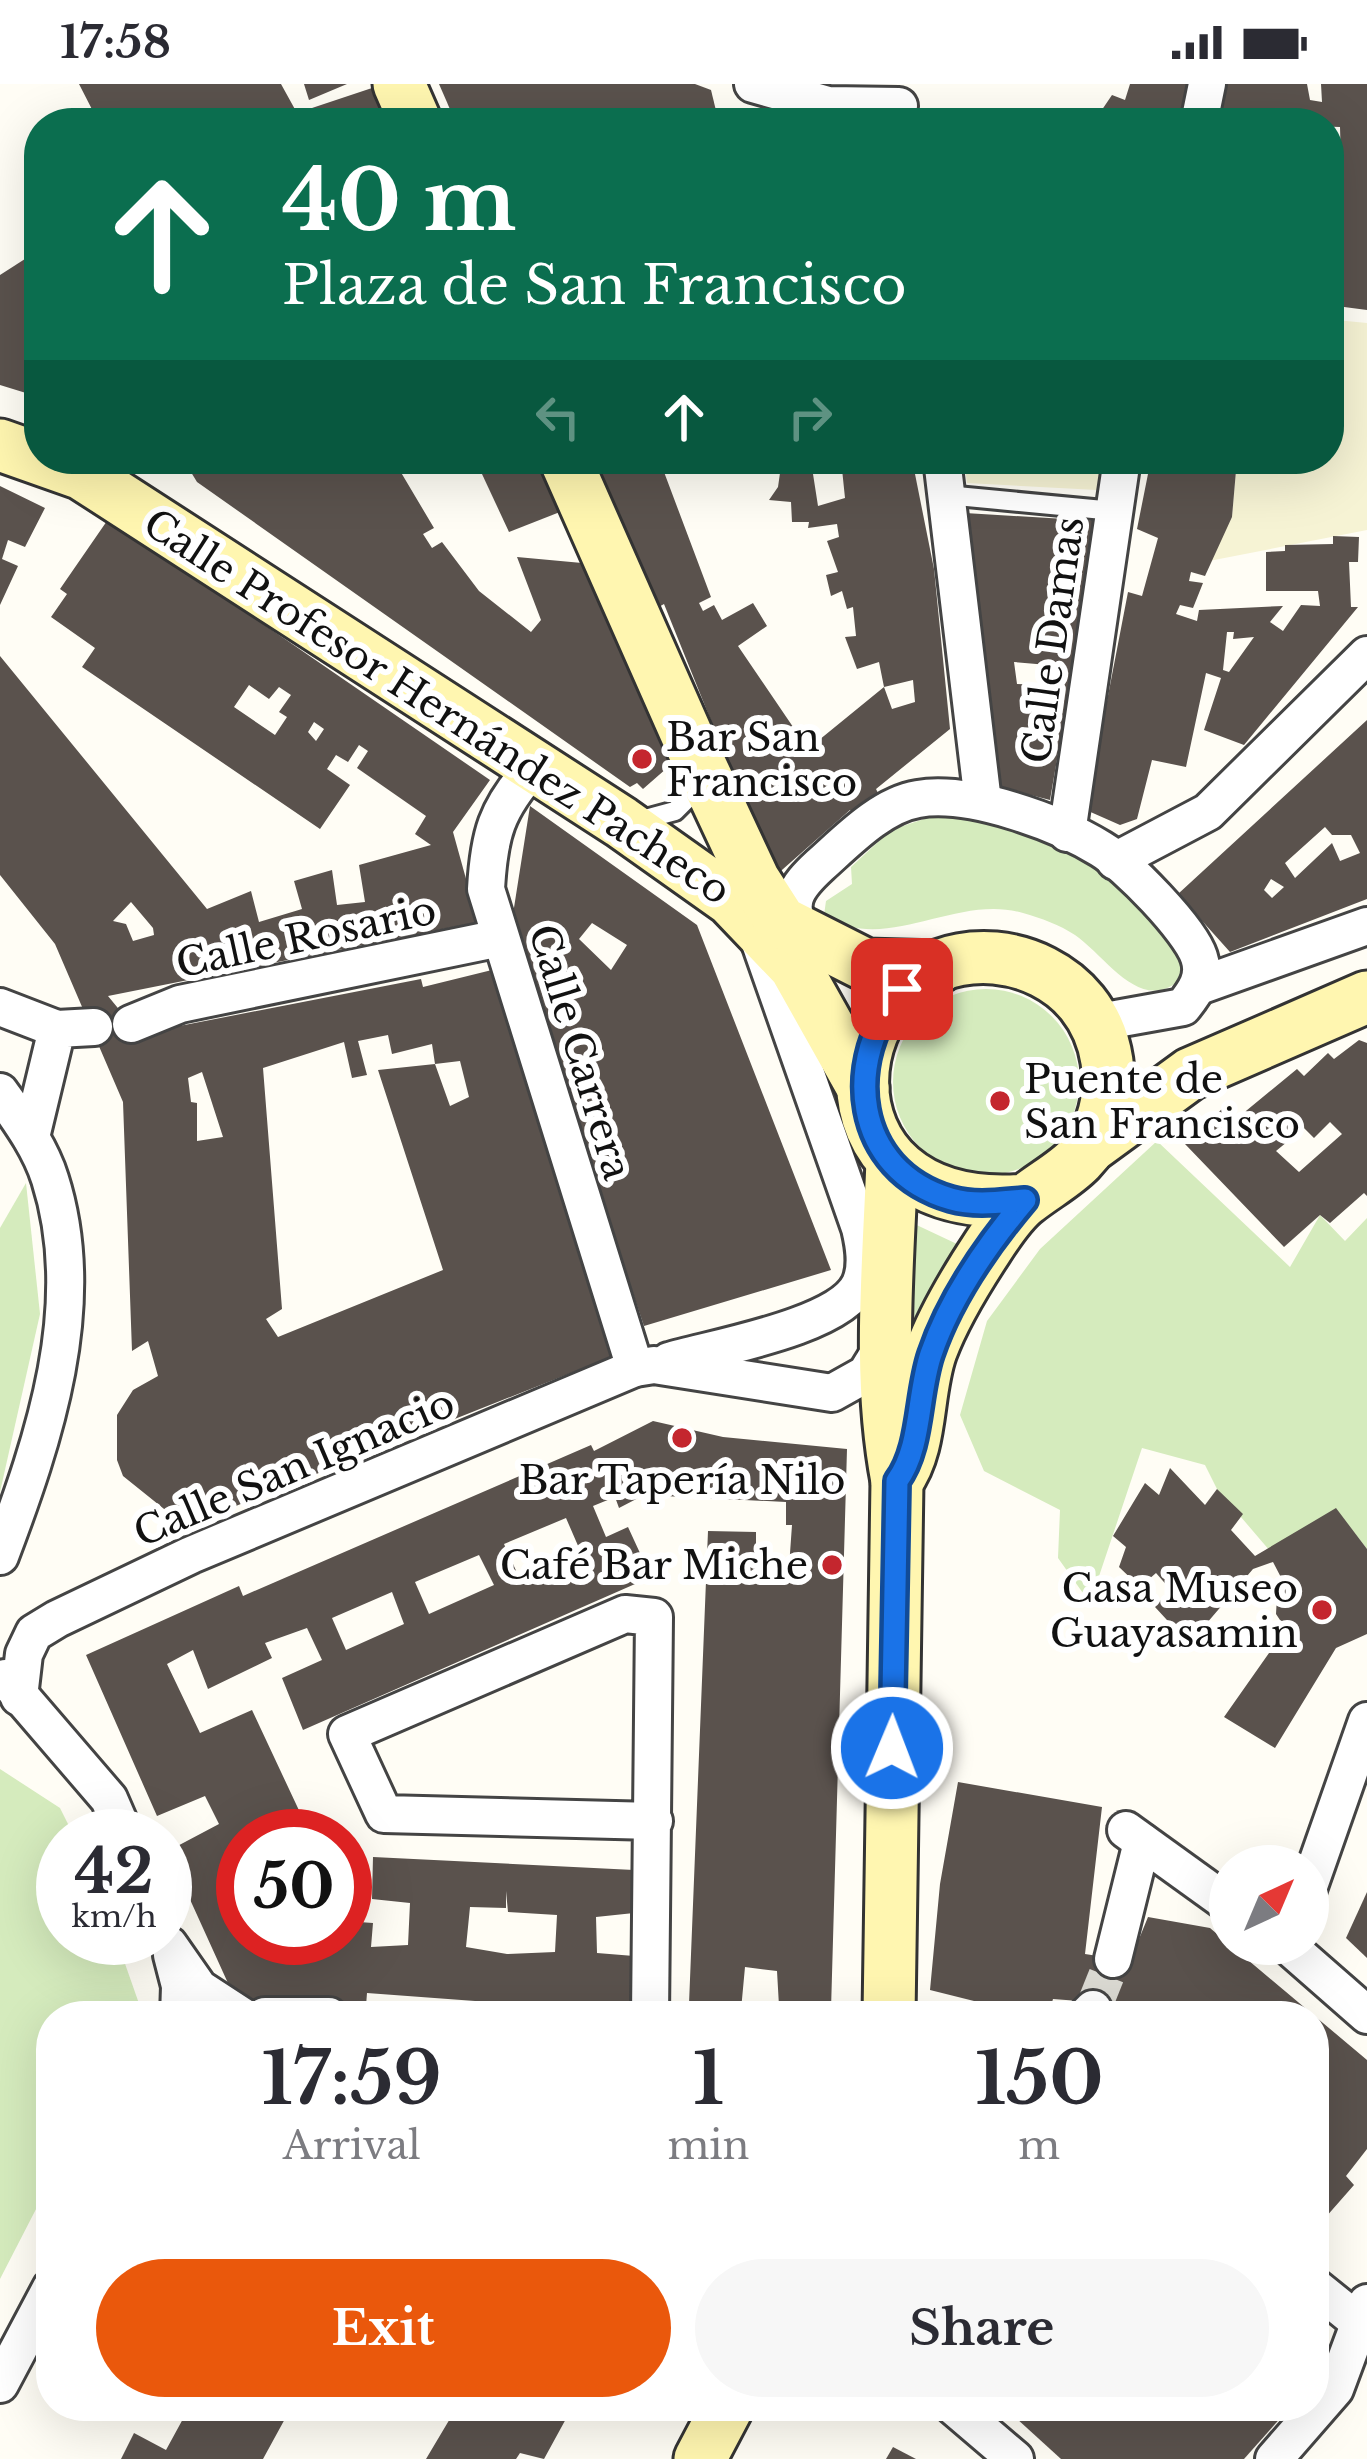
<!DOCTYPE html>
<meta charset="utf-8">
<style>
:root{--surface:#fff;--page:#f7f7f7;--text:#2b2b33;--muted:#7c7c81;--accent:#ea580c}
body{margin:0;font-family:"Libre Baskerville",serif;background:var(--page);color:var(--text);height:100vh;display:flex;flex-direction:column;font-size:45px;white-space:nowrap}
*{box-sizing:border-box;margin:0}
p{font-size:39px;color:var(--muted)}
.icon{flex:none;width:66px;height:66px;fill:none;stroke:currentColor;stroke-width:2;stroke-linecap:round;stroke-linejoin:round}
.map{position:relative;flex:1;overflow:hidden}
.details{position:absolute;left:36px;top:1917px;width:1293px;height:420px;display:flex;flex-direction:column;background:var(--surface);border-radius:48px;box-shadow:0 12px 48px #0002}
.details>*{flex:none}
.top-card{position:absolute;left:24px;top:24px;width:1320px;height:366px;border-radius:48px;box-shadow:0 12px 48px #0002;background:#0b6e4f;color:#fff;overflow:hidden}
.needle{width:78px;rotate:44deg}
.buttons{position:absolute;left:1209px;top:1761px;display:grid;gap:24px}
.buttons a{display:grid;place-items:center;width:120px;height:120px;border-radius:50%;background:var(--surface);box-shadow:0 12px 48px #0002;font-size:60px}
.speed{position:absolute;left:36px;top:1725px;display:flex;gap:24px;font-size:60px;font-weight:700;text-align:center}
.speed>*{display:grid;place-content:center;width:156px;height:156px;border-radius:50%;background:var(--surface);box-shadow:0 12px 48px #0002;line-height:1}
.speed small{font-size:30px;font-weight:400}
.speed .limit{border:18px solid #d22;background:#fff;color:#111}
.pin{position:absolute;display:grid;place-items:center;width:102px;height:102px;color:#fff;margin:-51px;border-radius:24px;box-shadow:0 6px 18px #0006}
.me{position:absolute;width:132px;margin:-66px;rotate:1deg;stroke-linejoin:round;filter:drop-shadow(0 0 9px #0008)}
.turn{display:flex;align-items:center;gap:42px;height:252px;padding:0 60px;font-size:54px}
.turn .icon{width:156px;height:156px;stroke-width:2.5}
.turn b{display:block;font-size:84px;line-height:102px}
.lanes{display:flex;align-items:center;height:114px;padding:0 60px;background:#0003;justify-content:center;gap:60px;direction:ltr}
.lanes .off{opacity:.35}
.eta{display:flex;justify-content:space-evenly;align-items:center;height:204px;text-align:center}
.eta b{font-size:72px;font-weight:800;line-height:84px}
.action{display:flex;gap:24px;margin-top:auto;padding:24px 60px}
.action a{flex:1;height:138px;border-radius:72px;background:var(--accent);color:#fff;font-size:48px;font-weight:800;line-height:138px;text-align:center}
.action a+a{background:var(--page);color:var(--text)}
.status{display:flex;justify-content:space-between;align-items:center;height:84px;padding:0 60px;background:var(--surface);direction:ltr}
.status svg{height:33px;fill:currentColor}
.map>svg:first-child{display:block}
</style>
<div class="status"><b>17:58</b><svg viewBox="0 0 49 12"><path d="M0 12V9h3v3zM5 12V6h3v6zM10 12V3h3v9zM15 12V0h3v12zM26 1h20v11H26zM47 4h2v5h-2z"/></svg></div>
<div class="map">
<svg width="1367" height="2375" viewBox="0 0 1367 2375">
<rect width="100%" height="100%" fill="#fffdf5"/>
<!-- farmland -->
<g fill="#f6f3d4">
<polygon points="1336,236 1367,239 1367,446 1209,477 1232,433 1237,375 1329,375 1329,259"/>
<polygon points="964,375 1122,375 1116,407 967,399"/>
</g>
<!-- green -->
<g fill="#d5ebbd">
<path d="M939 730C1060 746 1112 782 1184 879L1182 894C1141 932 1108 874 1075 851 1060 841 1041 834 1023 829 955 809 885 872 824 831L826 817 852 800 851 783 891 746Z"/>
<circle cx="986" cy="998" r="93"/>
<polygon points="1157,1057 1290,1183 1320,1131 1345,1157 1367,1134 1367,1465 1336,1425 1270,1467 1217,1405 1205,1381 1142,1364 1090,1519 1058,1474 1060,1426 984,1387 960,1331 987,1237 1040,1165"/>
<polygon points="26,1099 40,1230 0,1408 0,1144"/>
<polygon points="906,1136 957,1160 915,1251 898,1321"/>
<polygon points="0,1685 60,1724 74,1752 63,1752 63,1854 116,1854 143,1931 51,1932 51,2096 0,2195"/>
</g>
<!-- building -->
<g fill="#5a524d" fill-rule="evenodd">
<polygon points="79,0 281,0 297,29 384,0 401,39 99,39"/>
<polygon points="304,0 347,0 309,16"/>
<polygon points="439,0 695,0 711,6 719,39 456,39"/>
<polygon points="1130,0 1206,0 1198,39 1093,39 1112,11 1125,16"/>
<polygon points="1227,0 1307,0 1310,16 1322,18 1321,0 1367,0 1367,226 1329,221 1329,153 1342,154 1342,142 1329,140 1329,101 1336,100 1341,77 1340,43 1220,39"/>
<polygon points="781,20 874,39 727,39"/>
<polygon points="39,166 39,313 0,301 0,191"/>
<polygon points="183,375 393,375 434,444 423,450 432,464 442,458 479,507 531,548 541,536 517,473 582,479 675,677 643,705 637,699 630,703 197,398"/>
<polygon points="475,375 546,375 565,426 509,448"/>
<path d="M592 375H636L642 388 661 380 711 513 699 519 703 527 714 521 722 536 753 519 767 542 738 562 808 665 884 603 892 625 915 618 913 596 884 603 879 578 857 585 845 553 856 552 853 523 847 525 842 507 831 512 826 491 838 488 827 457 839 453 837 440 808 444 809 438H792L791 418 769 416 778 403 782 375H912L934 485 950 645 876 705 880 713 855 731 850 726 774 793 664 520 657 524ZM842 385 845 414 818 422 813 390Z"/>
<path d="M1151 375H1237L1232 433 1205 492 1191 488 1189 497 1203 499 1193 524 1180 521 1176 530 1197 537 1199 526 1283 522 1270 538 1283 547 1301 521 1320 522 1318 507H1266V468L1285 467V461L1333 460V452L1359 453 1358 478H1349L1351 523H1358L1244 661 1204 646 1221 594 1206 589 1186 683 1152 676 1137 735 1120 741 1086 726 1128 508 1142 512 1158 454 1137 445ZM1227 548H1234L1233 555 1254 553 1229 588 1223 586Z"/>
<polygon points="0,402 45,424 25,463 8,456 2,475 18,482 0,521"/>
<path d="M965 429 1098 437 1050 716 1000 703ZM1014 578 1048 581 1045 601 1017 600Z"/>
<path d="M109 434 490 696 453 748 478 838 108 912 131 940 133 951 421 895 423 903 496 885 616 1271 203 1435 179 1437 123 1392 117 1376V1331L133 1306 158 1292 148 1257 132 1267 123 1018 55 860 0 791V572L207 825 251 807 259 838 302 825 294 797 332 786 337 821 365 818 359 781 431 761 415 750 426 732 357 684 368 667 359 661 348 678 336 671 327 685 350 701 320 745 82 583 95 564 51 533 67 510 60 505ZM249 601 269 615 279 603 291 611 279 628 287 633 275 651 234 623ZM314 638 324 645 316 657 308 648ZM131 818 153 844 154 851 133 857 126 840 113 837ZM388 951 392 970 432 960 435 980 378 986 443 1186 278 1253 266 1235 282 1225 263 984 344 958 352 994 367 991 358 957ZM460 977 469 1013 450 1022 435 980ZM202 988 223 1053 197 1057V1019L191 1018 188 994Z"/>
<path d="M1367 636V815L1230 868 1178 810ZM1325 743 1332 751H1351L1360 769 1340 777 1332 759 1295 794 1285 779ZM1271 795 1284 803 1272 814 1264 806Z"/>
<path d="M530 722 697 841 831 1186 644 1242 527 893 513 830ZM592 839 627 861 611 886 579 855Z"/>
<path d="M1359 956 1367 959V1112L1364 1109 1330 1139 1320 1131 1284 1163 1185 1060 1223 1024 1235 1036 1297 985 1304 992 1328 969 1334 975ZM1330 1038 1342 1050 1299 1088 1276 1067 1304 1044 1314 1054Z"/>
<path d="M653 1337 723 1353 847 1365 831 1926 779 1922 777 1887 745 1883 741 1926 689 1920 708 1447 756 1448V1484L789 1483 792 1441H786V1418L644 1411 619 1424 615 1413 593 1422 606 1453 628 1443 651 1493 303 1646 282 1594 322 1576 307 1544 265 1559 272 1574 208 1605 193 1566 167 1580 200 1649 252 1626 311 1752H243V1854H345V1837L373 1839 371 1863 408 1861 410 1819 372 1815 373 1773 634 1786V1829L596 1833 597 1869 634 1872 632 1920 502 1919 367 1909 366 1922 237 1919 168 1767 219 1740 205 1712 157 1732 86 1571 239 1502 243 1512 591 1361 594 1367ZM566 1434 579 1464 518 1491 504 1460ZM479 1471 494 1501 429 1530 415 1498ZM392 1508 404 1540 346 1566 332 1534ZM506 1807 508 1828 557 1831 555 1868 507 1870 466 1863 470 1823 506 1824Z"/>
<polygon points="1170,1384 1205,1421 1217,1405 1243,1430 1231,1446 1255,1472 1336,1424 1367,1465 1367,1550 1336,1564 1275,1664 1224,1633 1286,1545 1276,1530 1277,1512 1286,1503 1273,1478 1253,1485 1189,1560 1155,1523 1170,1505 1156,1489 1140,1503 1119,1483 1126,1463 1113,1452 1145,1399 1159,1411"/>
<polygon points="958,1698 1102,1723 1085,1870 1130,1877 1148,1833 1210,1844 1367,1976 1367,2065 1346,2092 1354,2101 1318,2142 1314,1932 1096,1932 1079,1917 1053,1915 1048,1932 1034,1932 930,1906 940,1800"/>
<polygon points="1367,1808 1367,1874 1346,1854"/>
<polygon points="190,2322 292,2322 263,2375 121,2375 134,2349 166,2366"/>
<polygon points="430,2322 573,2322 544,2375 520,2369 516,2375 426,2375 451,2333"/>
<polygon points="1003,2322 1291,2322 1244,2375 1061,2375"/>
<polygon points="893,2363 916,2375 886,2375"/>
</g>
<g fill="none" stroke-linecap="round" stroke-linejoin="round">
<!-- street-tunnel -->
<polyline stroke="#dbdad3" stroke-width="36" stroke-dasharray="36 18" stroke-linecap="butt" points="1093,1925 1113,1875"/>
<!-- lane casing -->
<g stroke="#444" stroke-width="24">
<g id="lane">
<polyline points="946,411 1114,427"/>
<polyline points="638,737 675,727 703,699"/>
</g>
</g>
<!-- street casing -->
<g stroke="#444" stroke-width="42">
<g id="street">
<polyline points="753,0 828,21 899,22"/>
<polyline points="1199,39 1207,0"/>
<polyline points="942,375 983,718"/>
<path d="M533 684C496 725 489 751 486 805L635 1284"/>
<polyline points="1067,749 1122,375"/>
<polyline points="1115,777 1208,728 1367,571"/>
<path d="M802 850C785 819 795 804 820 781 847 757 881 721 918 715 969 706 1057 738 1101 765 1126 780 1190 845 1199 873 1206 893 1195 908 1183 923L1094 939"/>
<polyline points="1199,902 1367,842"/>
<polyline points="0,923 57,945"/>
<polyline points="131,940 180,920 500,854"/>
<path d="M0 1008C19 1035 40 1063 50 1095 90 1220 44 1356 0 1472"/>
<polyline points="31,1053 57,945 94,943"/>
<path d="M669 1277C713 1264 840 1243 860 1200 868 1182 864 1161 860 1144L758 853"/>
<polyline points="5,1594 109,1715 125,1752"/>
<polyline points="19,1613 24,1570 34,1549 57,1535 191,1471 635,1284 654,1281 832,1309 866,1290 885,1259"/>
<polyline points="1126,1746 1230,1821"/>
<polyline points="1308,1805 1367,1637"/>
<polyline points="1286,1860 1367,1931"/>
<polyline points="169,1861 199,1904 242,1932"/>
<polyline points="172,1871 180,1902 179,1932"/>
<polyline points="1113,1875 1142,1758"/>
<polyline points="265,1932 329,1932"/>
<polyline points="650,1932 654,1533 625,1530 347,1650 384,1730 654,1737"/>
<polyline points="1086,1932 1093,1925"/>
<polyline points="1314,2202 1361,2240"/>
<polyline points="0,2300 51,2204"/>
<polyline points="953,2322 1015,2375"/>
<polyline points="1274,2375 1335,2305 1367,2219"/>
</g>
</g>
<!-- secondary casing -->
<g stroke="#333" stroke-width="57">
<g id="secondary">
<polyline points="399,0 416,39"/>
<polyline points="0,361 82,390 621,738 731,816 795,883 863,1004"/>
<polyline points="565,375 697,674 754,796 781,838 866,881 939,883"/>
<polyline points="1090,1063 1190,990 1367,913"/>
<path d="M897 1397C923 1362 916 1309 931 1267 944 1232 966 1196 987 1164 998 1147 1012 1126 1027 1115 1058 1091 1088 1080 1101 1039 1115 999 1109 953 1082 919 1061 893 1028 877 995 874 830 861 797 1135 1025 1116"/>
<path d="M889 1932 897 1397C877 1292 888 1183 892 1077"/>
<polyline points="700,2375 728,2322"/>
</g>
</g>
<!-- lane -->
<use href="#lane" stroke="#fff" stroke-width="18"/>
<!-- street -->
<use href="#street" stroke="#fff" stroke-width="36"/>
<!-- secondary -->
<use href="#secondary" stroke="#fff6b0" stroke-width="51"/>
</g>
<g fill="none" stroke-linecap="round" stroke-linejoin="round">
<!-- route casing -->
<g stroke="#114b97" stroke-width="30">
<path id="route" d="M892 1664 897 1397C922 1363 917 1311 931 1270 950 1214 987 1161 1025 1116 1000 1118 976 1122 951 1115 852 1086 842 976 902 905"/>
</g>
<!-- route -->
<use href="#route" stroke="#1a73e8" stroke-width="21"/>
</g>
<!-- markers -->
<g fill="#c4262e" stroke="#fff" stroke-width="4.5">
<circle cx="642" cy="675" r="12"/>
<circle cx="1000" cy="1017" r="12"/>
<circle cx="682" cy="1354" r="12"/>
<circle cx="832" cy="1481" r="12"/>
<circle cx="1322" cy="1526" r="12"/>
</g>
<g text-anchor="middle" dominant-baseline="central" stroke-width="12" stroke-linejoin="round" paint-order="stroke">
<!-- street labels -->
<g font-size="39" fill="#111" stroke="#fff">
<text transform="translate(1053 556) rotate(-82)">Calle Damas</text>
<text transform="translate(437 623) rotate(33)">Calle Profesor Hernández Pacheco</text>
<text transform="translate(306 853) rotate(-12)">Calle Rosario</text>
<text transform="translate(580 968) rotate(73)">Calle Carrera</text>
<text transform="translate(294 1384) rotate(-23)">Calle San Ignacio</text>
</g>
<!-- poi labels -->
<g font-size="39" fill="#111" stroke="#fff" text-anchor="start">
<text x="666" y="653">Bar San<tspan x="666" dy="45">Francisco</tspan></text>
<text x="1024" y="995">Puente de<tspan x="1024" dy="45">San Francisco</tspan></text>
<text x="682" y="1396" text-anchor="middle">Bar Tapería Nilo</text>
<text x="808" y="1481" text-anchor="end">Café Bar Miche</text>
<text x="1298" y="1504" text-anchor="end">Casa Museo<tspan x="1298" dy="45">Guayasamin</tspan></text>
</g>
</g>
</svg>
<div class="buttons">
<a><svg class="needle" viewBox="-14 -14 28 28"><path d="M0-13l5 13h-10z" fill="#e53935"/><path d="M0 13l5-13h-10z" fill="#7c7c81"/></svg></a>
</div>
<div class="speed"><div>42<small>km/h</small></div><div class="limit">50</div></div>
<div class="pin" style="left:902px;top:905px;background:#d93025"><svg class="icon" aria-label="arrive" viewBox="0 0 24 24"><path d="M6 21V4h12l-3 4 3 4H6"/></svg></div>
<svg class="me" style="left:892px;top:1664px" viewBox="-20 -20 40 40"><circle r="17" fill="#1a73e8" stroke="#fff" stroke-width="3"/><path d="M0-11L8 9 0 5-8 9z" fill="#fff"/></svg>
<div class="top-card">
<div class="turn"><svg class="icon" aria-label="ahead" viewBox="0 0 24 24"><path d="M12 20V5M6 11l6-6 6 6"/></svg><div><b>40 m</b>Plaza de San Francisco</div></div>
<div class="lanes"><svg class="icon off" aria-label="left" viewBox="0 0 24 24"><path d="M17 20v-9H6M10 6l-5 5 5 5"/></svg><svg class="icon" aria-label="ahead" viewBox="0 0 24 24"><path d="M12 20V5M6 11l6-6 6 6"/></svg><svg class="icon off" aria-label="right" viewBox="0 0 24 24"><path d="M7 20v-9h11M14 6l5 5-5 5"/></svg></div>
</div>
<section class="details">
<div class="eta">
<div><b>17:59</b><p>Arrival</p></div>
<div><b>1</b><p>min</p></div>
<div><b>150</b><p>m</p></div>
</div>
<div class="action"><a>Exit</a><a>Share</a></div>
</section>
</div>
